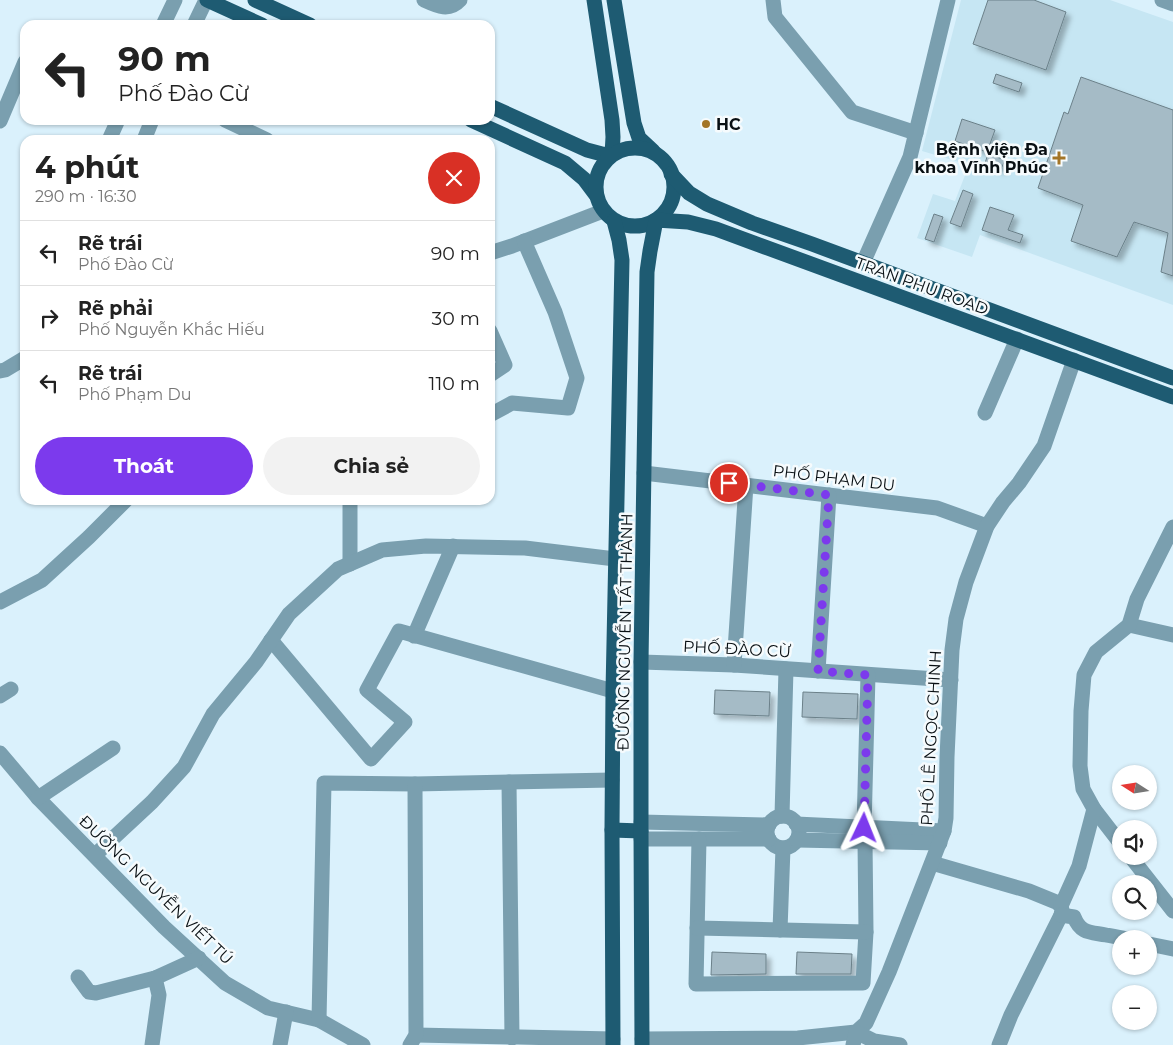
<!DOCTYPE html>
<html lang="vi">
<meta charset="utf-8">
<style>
:root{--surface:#fff;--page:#f2f2f2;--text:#222;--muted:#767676;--line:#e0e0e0;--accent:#7c3aed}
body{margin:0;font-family:Montserrat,sans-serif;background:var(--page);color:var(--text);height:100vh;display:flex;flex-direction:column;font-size:19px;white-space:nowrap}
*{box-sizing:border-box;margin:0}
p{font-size:16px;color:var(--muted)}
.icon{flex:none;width:28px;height:28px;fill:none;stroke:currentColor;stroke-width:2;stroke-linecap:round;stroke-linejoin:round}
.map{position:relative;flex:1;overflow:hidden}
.sheet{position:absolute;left:20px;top:135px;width:475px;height:370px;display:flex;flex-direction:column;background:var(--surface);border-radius:15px;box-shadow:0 1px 4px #0004}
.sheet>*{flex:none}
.hud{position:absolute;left:20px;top:20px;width:475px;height:105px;border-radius:15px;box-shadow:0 1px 4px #0004;background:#fff;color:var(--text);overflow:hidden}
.needle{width:32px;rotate:282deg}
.controls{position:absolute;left:1112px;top:765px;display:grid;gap:10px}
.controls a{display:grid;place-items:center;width:45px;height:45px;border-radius:50%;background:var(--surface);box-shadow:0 1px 4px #0004;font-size:25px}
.pin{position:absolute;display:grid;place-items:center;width:42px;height:42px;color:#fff;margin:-21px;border:2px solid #fff;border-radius:50%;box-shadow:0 1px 5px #0007}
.me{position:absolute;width:55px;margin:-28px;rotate:2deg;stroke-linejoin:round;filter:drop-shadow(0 0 4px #0008)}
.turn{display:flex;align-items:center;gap:18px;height:105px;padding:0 15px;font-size:22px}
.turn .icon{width:65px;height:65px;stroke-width:2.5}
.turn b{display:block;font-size:35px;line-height:42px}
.round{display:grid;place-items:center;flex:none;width:52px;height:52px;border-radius:26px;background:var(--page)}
.headline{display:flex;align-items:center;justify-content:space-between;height:85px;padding:0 15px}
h1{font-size:30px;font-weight:700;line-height:38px}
.cta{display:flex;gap:10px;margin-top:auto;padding:10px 15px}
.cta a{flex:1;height:58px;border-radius:30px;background:var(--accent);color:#fff;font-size:20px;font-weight:700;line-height:58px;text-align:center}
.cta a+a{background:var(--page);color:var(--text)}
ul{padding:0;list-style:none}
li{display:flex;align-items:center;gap:15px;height:65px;padding:0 15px;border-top:1px solid var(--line)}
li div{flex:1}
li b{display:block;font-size:19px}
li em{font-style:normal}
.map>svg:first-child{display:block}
</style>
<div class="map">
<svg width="1173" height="1045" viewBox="0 0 1173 1045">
<defs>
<filter id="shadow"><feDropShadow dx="4.5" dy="4.5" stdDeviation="2.5" flood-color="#0004"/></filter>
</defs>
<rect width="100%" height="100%" fill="#daf1fc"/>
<!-- built -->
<polygon fill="#c6e6f3" points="961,0 1110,0 1173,22 1173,305 980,235 972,257 917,238 933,194 955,201 969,165 922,151"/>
<!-- building -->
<g fill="#a5bbc6" stroke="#6b8089" filter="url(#shadow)">
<polygon points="988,0 1034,0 1066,12 1046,70 973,44"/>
<polygon points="996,74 1022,83 1019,92 993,83"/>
<polygon points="1081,77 1173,110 1173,276 1161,272 1168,233 1134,222 1117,257 1071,241 1083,205 1038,188 1064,112 1068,114"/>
<polygon points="962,119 995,130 987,152 955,141"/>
<polygon points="988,154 1005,160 1001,169 985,163"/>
<polygon points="963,190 973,194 961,227 950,223"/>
<polygon points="990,207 1014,215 1008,230 1023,235 1020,243 982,230"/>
<polygon points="934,214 943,217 934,242 925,239"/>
<polygon points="715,690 770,692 769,716 714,714"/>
<polygon points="803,692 858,694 857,719 802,717"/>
<polygon points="712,952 766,954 766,974 711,975"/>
<polygon points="797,952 852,954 851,974 796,974"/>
</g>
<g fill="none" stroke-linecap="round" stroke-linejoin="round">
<!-- minor -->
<g stroke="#7a9faf" stroke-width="15">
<path d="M424 0C437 6 449 12 460 0"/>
<polyline points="773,0 775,17 852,112 916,133"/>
<polyline points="1162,0 1173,4"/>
<polyline points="163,25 175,0"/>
<polyline points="194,25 206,0"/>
<polyline points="225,120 267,140"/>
<polyline points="0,121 25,62"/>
<polyline points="109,140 118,120"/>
<polyline points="144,140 152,120"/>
<polyline points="490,253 512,246 603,211"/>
<polyline points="863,263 910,157 948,0"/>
<polyline points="490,331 505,365 490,375"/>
<polyline points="0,371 5,370 25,358"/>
<polyline points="985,413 1017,339"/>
<polyline points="490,415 512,403 568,408 577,378 555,312 524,241"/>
<polyline points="644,473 937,508 987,526"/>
<polyline points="350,564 350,500"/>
<polyline points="0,602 42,580 89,537 126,500"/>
<polyline points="1129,625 1173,635"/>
<polyline points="414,636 453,546"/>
<polyline points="271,640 371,759 405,722 367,690 399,631 613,691"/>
<polyline points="641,662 734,665 951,680"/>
<polyline points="734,665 746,485"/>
<polyline points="818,671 829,495"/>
<polyline points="0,696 11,689"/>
<polyline points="0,753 38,798 164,927 225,983 268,1008 319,1020 363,1045"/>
<polyline points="509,782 512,1038"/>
<polyline points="38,798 113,748"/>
<polyline points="782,816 786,669"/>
<circle cx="783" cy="832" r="16"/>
<polyline points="641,822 769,825"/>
<polyline points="796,824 944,831"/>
<polyline points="641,839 769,839"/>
<polyline points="699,839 696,984 863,983 866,932 865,841 864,828 868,675"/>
<polyline points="797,840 940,843"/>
<polyline points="1121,844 1094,809 1083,789 1080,766 1081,711 1084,675 1096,652 1129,625 1137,599 1173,527"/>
<polyline points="95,855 152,802 184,767 213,714 256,662 289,614 338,569 382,550 426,546 525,548 615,559"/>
<polyline points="1130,856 1173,911"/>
<polyline points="932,863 1029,891 1056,902 1061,906 1062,910 1061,915 1011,1015 999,1045"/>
<polyline points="1061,906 1079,866 1094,809"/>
<path d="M1061 915 1074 917C1081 934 1090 932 1106 935 1112 936 1119 937 1126 939"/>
<polyline points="697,928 866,932"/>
<polyline points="780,930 783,848"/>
<polyline points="1149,944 1173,949"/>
<polyline points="78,977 89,992 96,993 155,978 199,958"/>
<polyline points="319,1020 324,783 415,784 612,780"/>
<polyline points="416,1035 613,1039"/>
<polyline points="642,1039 798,1038 856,1032 866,1023 889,972 944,831 946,818 947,757 952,650 956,619 966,582 987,526 1003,502 1019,483 1044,446 1074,360"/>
<polyline points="152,1045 159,995 155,978"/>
<polyline points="280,1045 286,1012"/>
<polyline points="410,1045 416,1035 415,784"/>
<polyline points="853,1045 856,1032 874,1041 900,1045"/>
</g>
<!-- major -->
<g stroke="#1e5b72" stroke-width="15">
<polyline points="207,0 262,25"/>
<polyline points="255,0 310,25"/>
<polyline points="614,0 634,123 639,138 653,151"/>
<polyline points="490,106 587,150 602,154 612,155 613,137 612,120 594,0"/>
<polyline points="471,120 565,163 584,179 596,195"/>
<circle cx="635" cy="187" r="39"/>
<polyline points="671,174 689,193 707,204 752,223 812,244 1173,378"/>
<polyline points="612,830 641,831"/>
<polyline points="613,1045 612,830 613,691 622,260 619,240 614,221"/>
<polyline points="642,1045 641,831 641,662 647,272 650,251 656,220 688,222 716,229 1173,397"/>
</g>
</g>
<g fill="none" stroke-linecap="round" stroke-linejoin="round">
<!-- route -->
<polyline stroke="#7c3aed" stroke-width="9" stroke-dasharray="0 16.2" points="729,483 829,495 818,671 868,675 864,828"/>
</g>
<!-- markers -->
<g fill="#a37527" stroke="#f6fbfd" stroke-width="2">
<circle cx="706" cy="124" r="5"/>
<path d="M1056.5 150.5h5v5h5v5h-5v5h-5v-5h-5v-5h5z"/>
</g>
<g text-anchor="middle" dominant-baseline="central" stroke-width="5" stroke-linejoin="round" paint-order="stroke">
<!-- poi labels -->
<g font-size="16" font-weight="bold" fill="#080f13" stroke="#f6fbfd" text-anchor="start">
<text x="716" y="124">HC</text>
<text x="1048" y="149" text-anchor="end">Bệnh viện Đa<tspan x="1048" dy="18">khoa Vĩnh Phúc</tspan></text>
</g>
<!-- street labels -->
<g font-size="16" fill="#080f13" stroke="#f6fbfd">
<text transform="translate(922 286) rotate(20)">TRAN PHU ROAD</text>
<text transform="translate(834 478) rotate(7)">PHỐ PHẠM DU</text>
<text transform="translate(625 632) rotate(-89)">ĐƯỜNG NGUYỄN TẤT THÀNH</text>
<text transform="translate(737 649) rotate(3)">PHỐ ĐÀO CỪ</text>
<text transform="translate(931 738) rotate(-87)">PHỐ LÊ NGỌC CHINH</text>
<text transform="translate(156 890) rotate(44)">ĐƯỜNG NGUYỄN VIẾT TÚ</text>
</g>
</g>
</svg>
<div class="controls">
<a><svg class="needle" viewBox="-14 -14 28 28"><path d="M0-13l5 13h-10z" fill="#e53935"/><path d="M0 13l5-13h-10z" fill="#767676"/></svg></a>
<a><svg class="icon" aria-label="sound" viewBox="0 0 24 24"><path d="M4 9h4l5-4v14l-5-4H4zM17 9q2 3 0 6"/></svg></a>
<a><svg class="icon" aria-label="search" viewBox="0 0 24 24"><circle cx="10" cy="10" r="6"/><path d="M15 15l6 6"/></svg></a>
<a>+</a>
<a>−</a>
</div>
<div class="pin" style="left:729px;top:483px;background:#d93025"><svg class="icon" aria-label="arrive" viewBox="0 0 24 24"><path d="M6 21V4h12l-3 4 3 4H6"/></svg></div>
<svg class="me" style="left:864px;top:828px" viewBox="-20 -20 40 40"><path d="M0-17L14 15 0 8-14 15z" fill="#7c3aed" stroke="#fff" stroke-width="4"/></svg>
<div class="hud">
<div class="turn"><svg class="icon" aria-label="left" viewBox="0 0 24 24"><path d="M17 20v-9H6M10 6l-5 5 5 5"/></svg><div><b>90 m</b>Phố Đào Cừ</div></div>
</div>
<section class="sheet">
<div class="headline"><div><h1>4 phút</h1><p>290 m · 16:30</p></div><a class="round" style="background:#d93025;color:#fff"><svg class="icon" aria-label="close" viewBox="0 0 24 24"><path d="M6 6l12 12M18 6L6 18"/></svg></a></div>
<ul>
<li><svg class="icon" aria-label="left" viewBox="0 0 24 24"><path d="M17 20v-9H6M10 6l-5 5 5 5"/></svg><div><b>Rẽ trái</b><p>Phố Đào Cừ</p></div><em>90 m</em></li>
<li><svg class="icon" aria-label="right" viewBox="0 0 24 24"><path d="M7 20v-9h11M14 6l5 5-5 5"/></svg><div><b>Rẽ phải</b><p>Phố Nguyễn Khắc Hiếu</p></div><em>30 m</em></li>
<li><svg class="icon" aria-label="left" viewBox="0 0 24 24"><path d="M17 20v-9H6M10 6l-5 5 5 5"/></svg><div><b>Rẽ trái</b><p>Phố Phạm Du</p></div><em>110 m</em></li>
</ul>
<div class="cta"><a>Thoát</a><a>Chia sẻ</a></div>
</section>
</div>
